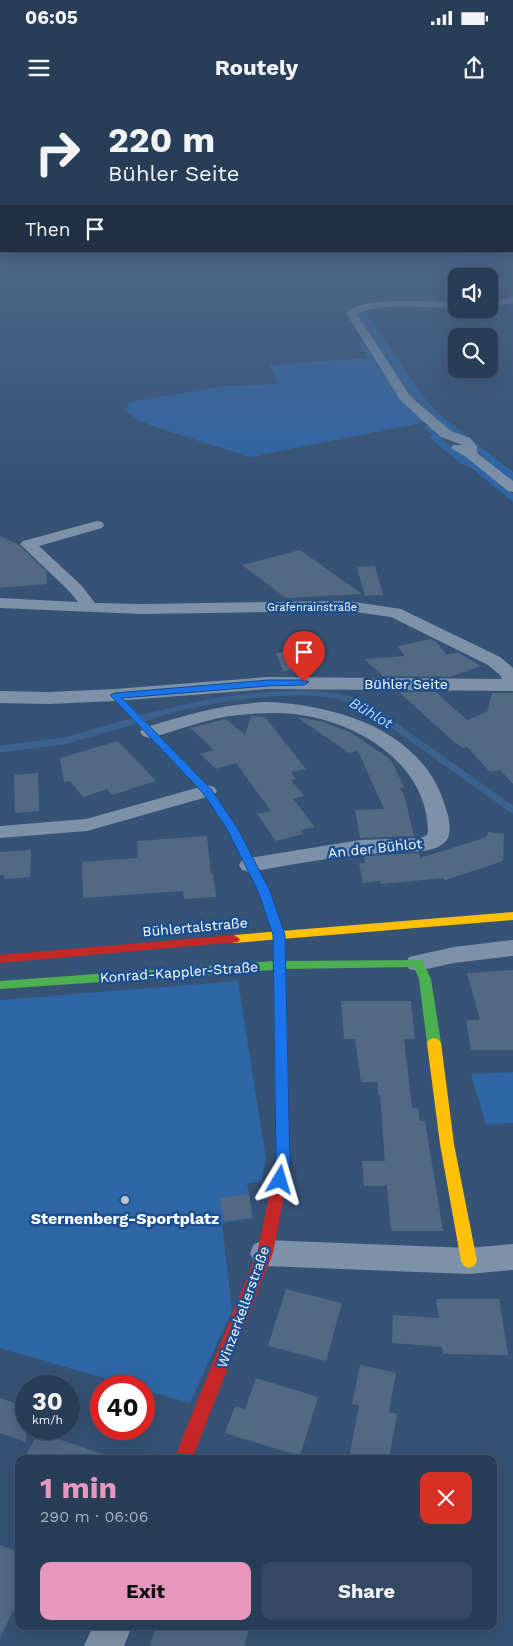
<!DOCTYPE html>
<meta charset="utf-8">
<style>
:root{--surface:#283e57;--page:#344961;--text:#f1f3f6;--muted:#a5aeba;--line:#44576d;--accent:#e797bd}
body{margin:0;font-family:"Work Sans",sans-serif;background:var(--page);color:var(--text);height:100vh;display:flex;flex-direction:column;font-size:19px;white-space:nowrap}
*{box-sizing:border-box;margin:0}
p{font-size:16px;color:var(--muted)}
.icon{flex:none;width:28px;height:28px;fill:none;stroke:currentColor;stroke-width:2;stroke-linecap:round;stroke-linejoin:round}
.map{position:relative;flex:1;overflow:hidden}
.side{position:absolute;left:15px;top:1355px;width:482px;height:175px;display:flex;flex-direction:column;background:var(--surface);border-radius:10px;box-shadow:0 5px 20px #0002,0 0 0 1px var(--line)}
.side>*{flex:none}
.hud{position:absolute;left:0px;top:0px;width:514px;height:152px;box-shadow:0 5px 20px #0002,0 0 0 1px var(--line);background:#283e57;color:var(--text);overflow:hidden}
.tools{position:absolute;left:448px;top:168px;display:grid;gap:10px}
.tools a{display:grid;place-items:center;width:50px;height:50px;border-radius:10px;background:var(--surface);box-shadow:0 5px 20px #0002,0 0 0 1px var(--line);font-size:25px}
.speed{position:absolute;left:15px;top:1275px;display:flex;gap:10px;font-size:25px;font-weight:700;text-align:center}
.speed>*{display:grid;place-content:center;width:65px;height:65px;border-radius:50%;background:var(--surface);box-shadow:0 5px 20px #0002,0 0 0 1px var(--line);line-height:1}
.speed small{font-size:12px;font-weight:400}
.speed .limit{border:8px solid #d22;background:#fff;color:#111}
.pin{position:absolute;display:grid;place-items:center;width:42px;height:42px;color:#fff;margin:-51px -21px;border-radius:50% 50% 50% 0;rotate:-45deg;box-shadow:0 0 5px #0007}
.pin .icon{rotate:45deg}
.me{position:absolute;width:55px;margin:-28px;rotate:7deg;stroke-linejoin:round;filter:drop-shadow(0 0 4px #0008)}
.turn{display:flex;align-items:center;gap:18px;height:105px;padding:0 25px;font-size:22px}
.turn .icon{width:65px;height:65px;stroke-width:2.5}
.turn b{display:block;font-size:35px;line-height:42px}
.then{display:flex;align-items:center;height:48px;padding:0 25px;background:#0003;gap:10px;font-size:19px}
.round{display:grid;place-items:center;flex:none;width:52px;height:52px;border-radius:10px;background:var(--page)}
.head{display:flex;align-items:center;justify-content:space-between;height:85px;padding:0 25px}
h1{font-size:30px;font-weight:700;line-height:38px;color:var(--accent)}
.primary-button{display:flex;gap:10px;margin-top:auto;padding:10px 25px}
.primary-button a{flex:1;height:58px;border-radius:10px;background:var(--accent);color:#111;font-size:20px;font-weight:700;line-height:58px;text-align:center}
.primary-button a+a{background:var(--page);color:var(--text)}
.status{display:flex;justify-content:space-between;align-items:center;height:35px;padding:0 25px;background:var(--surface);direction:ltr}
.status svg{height:14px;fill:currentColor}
header{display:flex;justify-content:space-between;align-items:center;height:65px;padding:0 25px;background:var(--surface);font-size:22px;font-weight:700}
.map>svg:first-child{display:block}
</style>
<div class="status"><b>06:05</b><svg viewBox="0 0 49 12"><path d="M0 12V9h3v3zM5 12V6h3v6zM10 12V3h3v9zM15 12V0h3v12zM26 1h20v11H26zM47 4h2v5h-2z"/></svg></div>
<header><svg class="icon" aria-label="menu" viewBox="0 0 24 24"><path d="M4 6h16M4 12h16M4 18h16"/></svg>Routely<svg class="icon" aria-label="share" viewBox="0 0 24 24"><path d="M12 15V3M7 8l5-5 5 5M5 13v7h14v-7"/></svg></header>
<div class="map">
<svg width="513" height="1546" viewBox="0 0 513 1546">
<rect width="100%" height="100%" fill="#365274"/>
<!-- green -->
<g fill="#2f66a5">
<polygon points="366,212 416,287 436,312 513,372 513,382 410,297 357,215 358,213"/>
<polygon points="358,242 364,243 400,299 426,322 250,357 158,328 140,321 126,312 129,302 225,286 278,284 269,265 368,258"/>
<polygon points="424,326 430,326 444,341 483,367 513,394 513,402 469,366 460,363 428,336 433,336"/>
<polygon points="238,881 266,1059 261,1082 247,1083 253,1118 222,1123 232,1211 190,1303 144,1290 144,1286 131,1286 0,1248 0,900"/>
<polygon points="513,972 513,1023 486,1025 471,974"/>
</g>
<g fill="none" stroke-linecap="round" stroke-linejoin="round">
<!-- stream-far3 -->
<polyline stroke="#3b618d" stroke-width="3" points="365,213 363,219 404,281"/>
<!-- stream-far2 -->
<polyline stroke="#3b618d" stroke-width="4" points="403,280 416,299 435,317"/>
<!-- stream-far1 -->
<path stroke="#3b618d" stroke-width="5" d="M153 615C205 600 293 585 346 598 358 600 370 608 379 615"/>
<!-- stream -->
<g stroke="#3b618d" stroke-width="7">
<polyline points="378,614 513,710"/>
<polyline points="0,649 64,641 158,614"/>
</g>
</g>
<!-- building -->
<g fill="#526984">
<polygon points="0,436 19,445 46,471 47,484 0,488"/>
<polygon points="300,450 362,494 286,498 242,465"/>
<polygon points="375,466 383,495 365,496 357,467"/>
<polygon points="431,539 436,542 447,555 457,552 481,566 450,577 383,576 364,559 405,556 397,546"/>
<polygon points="295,551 303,569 283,571 276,553"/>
<polygon points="399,592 436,592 467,620 487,612 492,593 513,593 513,684 500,670 490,672 467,647 463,648 454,642"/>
<polygon points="251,616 265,617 306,669 291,672 296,679 291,680 304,696 293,699 315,727 301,730 303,734 276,741 257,714 271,711 236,663 216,669 200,654 214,650 190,628 226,619 245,635"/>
<polygon points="297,617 320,621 350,632 390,659 405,688 400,688 405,698 414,736 360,738 355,710 384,709 358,651 349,653"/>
<polygon points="118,641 156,681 112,695 107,689 83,697 70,681 64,682 60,658"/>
<polygon points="38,673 39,711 15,713 14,675"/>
<polygon points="488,732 504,734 503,761 445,780 443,778 381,784 380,781 363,783 359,763 365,763 364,756 419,753 420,758 487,737"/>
<polygon points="207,736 211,774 213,774 216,797 184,799 183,791 83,798 82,762 138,758 137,741"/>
<polygon points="31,750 30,777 4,779 4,775 0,775 0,752"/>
<polygon points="513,870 513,950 471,950 466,920 480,920 467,873"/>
<polygon points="341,901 411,901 415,939 404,939 412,1008 418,1008 420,1021 425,1021 443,1131 391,1131 387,1086 364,1086 362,1061 385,1061 380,995 378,995 378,982 361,982 355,939 344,939"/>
<polygon points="249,1094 252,1118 224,1121 220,1098"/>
<polygon points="286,1189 342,1203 326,1261 268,1246"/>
<polygon points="436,1199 499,1199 508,1255 443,1254 442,1247 392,1243 393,1215 439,1218"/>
<polygon points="360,1265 396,1273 389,1312 397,1314 389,1359 349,1359 359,1305 352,1304"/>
<polygon points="256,1278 318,1297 300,1356 225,1333 235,1306 245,1309"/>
<polygon points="0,1298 26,1307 26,1342 0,1333"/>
<polygon points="38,1332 108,1356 107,1359 24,1359"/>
<polygon points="0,1445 19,1452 19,1499 0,1538"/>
<polygon points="156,1526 250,1526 244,1546 150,1546"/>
</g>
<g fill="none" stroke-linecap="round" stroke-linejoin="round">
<!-- street -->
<g fill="#7d92a8" fill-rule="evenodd">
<polygon points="513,197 513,203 489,206 489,200"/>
<path d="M417 201 456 202V208C431 208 378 202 357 214L410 296 451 331 470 338 477 346V353L513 381V392L508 391 466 357 451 348 453 345H462L441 337 401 301 346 213C360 199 398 201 417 201Z"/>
<polygon points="97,421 102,422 104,425 102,428 39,446 82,486 95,503 141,504 348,501 401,509 500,557 513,568 513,591 268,589 115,601 48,604 0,603 0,591 48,592 115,589 268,577 502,579 500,575 488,565 391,517 348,511 141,514 0,508 0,498 78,502 70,492 20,444 23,441"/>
<path d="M267 602C338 605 425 631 446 709 449 718 453 735 445 742 434 753 415 751 401 752 350 754 300 763 250 772L242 770 239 765 242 760 250 758 360 740 421 738 427 735 428 731C427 672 374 633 321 619 294 612 265 612 238 615 207 618 180 630 150 638L143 636 140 632 143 628C186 615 222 604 267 602Z"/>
<polygon points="207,685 214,687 217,691 214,695 87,731 0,738 0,726 86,719"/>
<polygon points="513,840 513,856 454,863 418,871 409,869 406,863 409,857 454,847"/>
<polygon points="265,1140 469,1148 513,1144 513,1170 469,1174 265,1166 254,1162 250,1153 254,1144"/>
<polygon points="93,1526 132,1526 124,1546 84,1546"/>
</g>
<!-- fast -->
<polygon fill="#4caf50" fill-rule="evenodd" points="115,592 118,593 211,689 238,729 270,791 285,835 286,861 422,860 431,879 441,943 439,946 429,946 427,943 419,879 414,867 286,869 289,1005 287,1009 282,1010 277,1009 275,1005 273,870 0,889 0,881 273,861 273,835 258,791 228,729 203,693 112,597 112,593"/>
<!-- slow -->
<g fill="#ffc107" fill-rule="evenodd">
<polygon points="513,812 513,820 234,843 228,839 234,835"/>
<polygon points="434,938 439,940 441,943 454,1044 477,1161 474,1166 469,1168 464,1166 461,1161 440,1044 427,943 429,940"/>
</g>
<!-- jam -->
<g fill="#c62828" fill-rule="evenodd">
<polygon points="234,835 240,839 238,842 0,863 0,855"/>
<polygon points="282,1000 287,1001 289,1005 290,1064 273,1153 192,1359 174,1359 257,1153 276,1064 275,1005 277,1001"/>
</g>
</g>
<!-- sky -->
<linearGradient id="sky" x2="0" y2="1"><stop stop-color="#1e2d40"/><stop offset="0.43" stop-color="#4c6688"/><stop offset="1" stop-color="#4c6688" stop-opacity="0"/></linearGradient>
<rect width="513" height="382" fill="url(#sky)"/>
<!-- route -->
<polygon fill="#1a73e8" stroke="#114b97" points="268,580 304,580 309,582 304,585 268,586 122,598 211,689 238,729 270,791 285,835 290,1064 285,1084 280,1086 275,1084 272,1080 276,1064 273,835 258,791 227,729 203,693 110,595 115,593"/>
<!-- markers -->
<circle fill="#b9c2ce" stroke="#1b4f8f" stroke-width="2" cx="125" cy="1100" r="5"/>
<g text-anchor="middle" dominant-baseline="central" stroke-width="5" stroke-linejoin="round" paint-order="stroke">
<!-- far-street labels -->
<g font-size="11" fill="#fff" stroke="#1b4f8f">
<text x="312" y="507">Grafenrainstraße</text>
</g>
<!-- street labels -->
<g font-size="14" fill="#fff" stroke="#1b4f8f">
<text x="406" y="584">Bühler Seite</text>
<text transform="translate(375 748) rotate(-6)">An der Bühlot</text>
<text transform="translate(195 827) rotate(-5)">Bühlertalstraße</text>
<text transform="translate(179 872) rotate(-4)">Konrad-Kappler-Straße</text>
<text transform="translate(243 1207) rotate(-70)">Winzerkellerstraße</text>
</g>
<!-- water labels -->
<g font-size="15" font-style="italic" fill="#b5d3f5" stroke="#1b4f8f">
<text transform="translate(371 613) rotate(30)">Bühlot</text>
</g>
<!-- near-poi labels -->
<g font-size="16" font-weight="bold" fill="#fff" stroke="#1b4f8f">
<text x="125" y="1118">Sternenberg-Sportplatz</text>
</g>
</g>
</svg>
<div class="tools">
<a><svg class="icon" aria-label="sound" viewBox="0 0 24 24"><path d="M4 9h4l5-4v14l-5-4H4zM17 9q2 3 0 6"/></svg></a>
<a><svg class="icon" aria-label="search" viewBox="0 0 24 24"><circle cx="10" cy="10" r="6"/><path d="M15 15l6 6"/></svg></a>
</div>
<div class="speed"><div>30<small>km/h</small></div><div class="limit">40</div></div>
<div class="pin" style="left:304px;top:582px;background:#d93025"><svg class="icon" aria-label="arrive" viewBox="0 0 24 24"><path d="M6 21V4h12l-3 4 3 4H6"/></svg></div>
<svg class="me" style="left:280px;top:1080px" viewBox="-20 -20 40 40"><path d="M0-17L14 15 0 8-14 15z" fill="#1a73e8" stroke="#fff" stroke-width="4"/></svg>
<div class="hud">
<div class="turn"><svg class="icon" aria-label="right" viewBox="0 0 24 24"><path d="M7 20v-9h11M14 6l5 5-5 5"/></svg><div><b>220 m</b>Bühler Seite</div></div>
<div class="then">Then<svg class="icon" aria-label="arrive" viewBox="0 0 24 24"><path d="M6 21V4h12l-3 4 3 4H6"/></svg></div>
</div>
<section class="side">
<div class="head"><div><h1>1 min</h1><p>290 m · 06:06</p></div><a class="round" style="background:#d93025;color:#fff"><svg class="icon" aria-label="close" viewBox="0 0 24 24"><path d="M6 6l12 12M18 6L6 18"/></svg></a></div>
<div class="primary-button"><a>Exit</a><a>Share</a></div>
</section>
</div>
